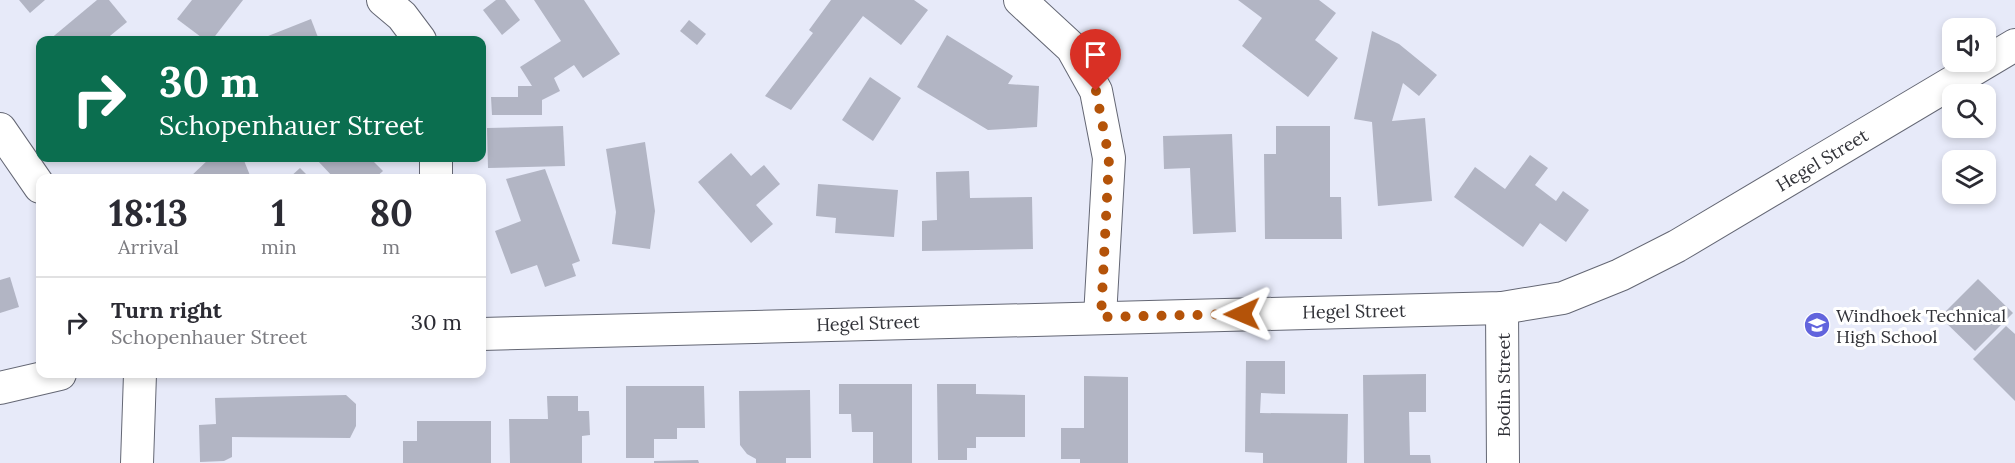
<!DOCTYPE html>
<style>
:root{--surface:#fff;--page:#f7f7f7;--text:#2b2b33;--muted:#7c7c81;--line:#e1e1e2}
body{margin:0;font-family:Lora,serif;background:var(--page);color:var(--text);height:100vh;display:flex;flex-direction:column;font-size:22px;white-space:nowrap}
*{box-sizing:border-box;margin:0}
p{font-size:20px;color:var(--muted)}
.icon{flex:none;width:33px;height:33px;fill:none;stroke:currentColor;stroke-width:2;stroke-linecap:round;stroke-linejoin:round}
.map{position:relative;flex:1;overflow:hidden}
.side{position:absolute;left:36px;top:174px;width:450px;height:204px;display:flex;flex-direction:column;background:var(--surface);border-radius:12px;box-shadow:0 3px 9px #0003}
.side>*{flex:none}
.banner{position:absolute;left:36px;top:36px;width:450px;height:126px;border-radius:12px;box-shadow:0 3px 9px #0003;background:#0b6e4f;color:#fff;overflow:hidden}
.fabs{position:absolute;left:1942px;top:18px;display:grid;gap:12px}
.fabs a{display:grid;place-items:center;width:54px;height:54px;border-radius:12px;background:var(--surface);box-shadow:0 3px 9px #0003;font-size:30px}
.pin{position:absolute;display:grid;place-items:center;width:51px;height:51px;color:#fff;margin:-62px -26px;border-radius:50% 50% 50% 0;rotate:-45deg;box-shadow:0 0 6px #0007}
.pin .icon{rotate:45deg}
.me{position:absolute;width:66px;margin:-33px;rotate:269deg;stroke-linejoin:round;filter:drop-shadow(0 0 4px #0008)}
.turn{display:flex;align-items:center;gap:21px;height:126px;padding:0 24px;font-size:27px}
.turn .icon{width:78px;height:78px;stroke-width:2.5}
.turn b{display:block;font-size:42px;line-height:51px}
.eta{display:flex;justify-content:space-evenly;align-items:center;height:102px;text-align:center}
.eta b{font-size:36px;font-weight:800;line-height:42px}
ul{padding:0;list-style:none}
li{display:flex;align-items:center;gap:18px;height:90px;padding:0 24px;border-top:2px solid var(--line)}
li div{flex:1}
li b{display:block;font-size:22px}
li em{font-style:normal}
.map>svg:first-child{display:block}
</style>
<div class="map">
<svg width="2015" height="463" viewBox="0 0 2015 463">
<rect width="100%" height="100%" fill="#e7eaf9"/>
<!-- building -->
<g fill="#b2b5c4">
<polygon points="19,0 45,0 30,13"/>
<polygon points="97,0 109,0 127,22 105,40 49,40"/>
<polygon points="192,0 243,0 212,40 205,40 177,19"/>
<polygon points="496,0 505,0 520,20 502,35 483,10"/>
<polygon points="534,0 584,0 620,54 583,78 574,65 554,78 560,91 542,100 542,115 492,115 491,97 518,97 518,86 532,86 520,67 561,41"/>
<polygon points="831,0 914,0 928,10 901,45 863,16 791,110 765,96 813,33 809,30"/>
<polygon points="1238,0 1319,0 1336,13 1315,40 1338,58 1308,97 1242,46 1262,18"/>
<polygon points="311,19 319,40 258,40"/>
<polygon points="689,20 706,34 697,45 680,31"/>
<polygon points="1372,31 1399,44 1437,75 1419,96 1403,83 1392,121 1425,118 1432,201 1378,206 1372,122 1354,119"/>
<polygon points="947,35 1013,76 1008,84 1039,86 1037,127 988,130 917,87"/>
<polygon points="870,77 901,98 873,141 842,120"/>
<polygon points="563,126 565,166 488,168 487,128"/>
<polygon points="1276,126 1330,126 1330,197 1341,197 1342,239 1265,239 1264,154 1276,154"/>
<polygon points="1232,134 1236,232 1193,234 1190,168 1164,169 1163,136"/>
<polygon points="645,142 655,211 650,249 612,244 616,212 606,149"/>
<polygon points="731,153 751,176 764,165 780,184 756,205 773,224 751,243 698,182"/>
<polygon points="1530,155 1548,168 1535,185 1556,201 1563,191 1589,210 1566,242 1540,223 1523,247 1454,197 1475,167 1505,189"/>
<polygon points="210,158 243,158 251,178 189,178"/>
<polygon points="319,158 370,158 383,171 375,178 334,178 317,160"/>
<polygon points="300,168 310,178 289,178"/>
<polygon points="545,169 580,261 572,264 576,276 545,287 537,265 511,274 495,231 521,221 506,179"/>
<polygon points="969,171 970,198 1032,197 1033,249 922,251 922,221 937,220 936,172"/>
<polygon points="818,184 898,190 894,237 835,233 836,218 816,216"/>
<polygon points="10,277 19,307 0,313 0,280"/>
<polygon points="1978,279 2013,313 1975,351 1940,317"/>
<polygon points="2006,326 2015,334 2015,401 1973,359"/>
<polygon points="1246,361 1285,361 1285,394 1261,393 1260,413 1348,414 1347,463 1263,463 1263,453 1245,452"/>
<polygon points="1426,374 1426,412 1409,412 1410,455 1430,455 1431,463 1364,463 1363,375"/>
<polygon points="1084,376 1128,377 1128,463 1080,463 1080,459 1061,459 1061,428 1084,428"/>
<polygon points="839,384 912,384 912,463 873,463 873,432 852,432 851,414 839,414"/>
<polygon points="937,384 976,384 976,394 1025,395 1025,437 976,437 976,448 967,448 967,460 938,460"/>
<polygon points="626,386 704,386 705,428 677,428 677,439 654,439 654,458 626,458"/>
<polygon points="810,390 811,458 786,458 786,463 756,463 756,459 747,454 740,445 739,391"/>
<polygon points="346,395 356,404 356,426 350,438 232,437 232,457 224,461 200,462 199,425 216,424 215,398"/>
<polygon points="547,396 578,396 578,411 589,411 590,435 582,436 582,463 510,463 509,419 548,419"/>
<polygon points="417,421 491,421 491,463 403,463 403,441 417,441"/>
<polygon points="698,460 699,463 654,463 654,461"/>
</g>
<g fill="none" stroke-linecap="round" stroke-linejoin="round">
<!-- minor casing -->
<g stroke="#646774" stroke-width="34">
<g id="minor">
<polyline points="383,0 402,16 420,40"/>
<polyline points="1020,0 1072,48 1096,91 1109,158 1100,317"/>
<polyline points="0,129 40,187"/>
<polyline points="436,178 436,158"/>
<polyline points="1502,308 1503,463"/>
<polyline points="482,334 1502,308 1563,298 1620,275 1677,246 2015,45"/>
<polyline points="0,388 60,374"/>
<polyline points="137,463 140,374"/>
</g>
</g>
<!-- minor -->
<use href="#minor" stroke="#fff" stroke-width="32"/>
</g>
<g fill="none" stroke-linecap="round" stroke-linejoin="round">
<!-- route -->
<polyline stroke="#b45309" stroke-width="10" stroke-dasharray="0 18" points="1096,91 1109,158 1101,317 1242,314"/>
</g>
<!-- icons -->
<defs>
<g id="school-disc" transform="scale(1.35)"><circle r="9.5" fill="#6264dd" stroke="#fff"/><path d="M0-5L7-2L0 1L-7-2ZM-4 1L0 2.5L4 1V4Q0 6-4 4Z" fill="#fff"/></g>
</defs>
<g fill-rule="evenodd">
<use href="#school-disc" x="1817" y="325"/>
</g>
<g text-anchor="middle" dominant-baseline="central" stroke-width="6" stroke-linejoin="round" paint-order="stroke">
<!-- street labels -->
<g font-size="18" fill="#313238" stroke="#fff">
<text transform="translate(1822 160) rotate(-31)">Hegel Street</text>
<text transform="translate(1354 311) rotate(-1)">Hegel Street</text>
<text transform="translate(868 323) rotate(-2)">Hegel Street</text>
<text transform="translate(1503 385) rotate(-90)">Bodin Street</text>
</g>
<!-- poi labels -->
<g font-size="18" fill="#313238" stroke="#fff" text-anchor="start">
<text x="1836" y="315">Windhoek Technical<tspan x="1836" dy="21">High School</tspan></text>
</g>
</g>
</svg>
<div class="fabs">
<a><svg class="icon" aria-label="sound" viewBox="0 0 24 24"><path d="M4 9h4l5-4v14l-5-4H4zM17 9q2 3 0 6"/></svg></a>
<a><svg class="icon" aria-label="search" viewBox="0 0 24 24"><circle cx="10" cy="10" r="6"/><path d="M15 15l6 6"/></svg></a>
<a><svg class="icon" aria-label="layers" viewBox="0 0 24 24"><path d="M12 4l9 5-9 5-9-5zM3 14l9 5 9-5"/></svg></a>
</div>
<div class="pin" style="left:1096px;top:91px;background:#d93025"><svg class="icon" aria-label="arrive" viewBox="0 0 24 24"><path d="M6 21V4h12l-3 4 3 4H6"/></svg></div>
<svg class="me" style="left:1242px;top:314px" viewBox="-20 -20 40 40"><path d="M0-17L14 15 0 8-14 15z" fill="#b45309" stroke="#fff" stroke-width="4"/></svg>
<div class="banner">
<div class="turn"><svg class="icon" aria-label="right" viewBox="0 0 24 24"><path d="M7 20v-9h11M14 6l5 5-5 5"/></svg><div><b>30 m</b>Schopenhauer Street</div></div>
</div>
<section class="side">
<div class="eta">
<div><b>18:13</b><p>Arrival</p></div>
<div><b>1</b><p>min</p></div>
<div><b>80</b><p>m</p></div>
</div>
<ul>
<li><svg class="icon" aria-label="right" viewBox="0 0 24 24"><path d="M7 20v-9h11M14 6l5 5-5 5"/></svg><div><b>Turn right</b><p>Schopenhauer Street</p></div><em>30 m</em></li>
</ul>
</section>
</div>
